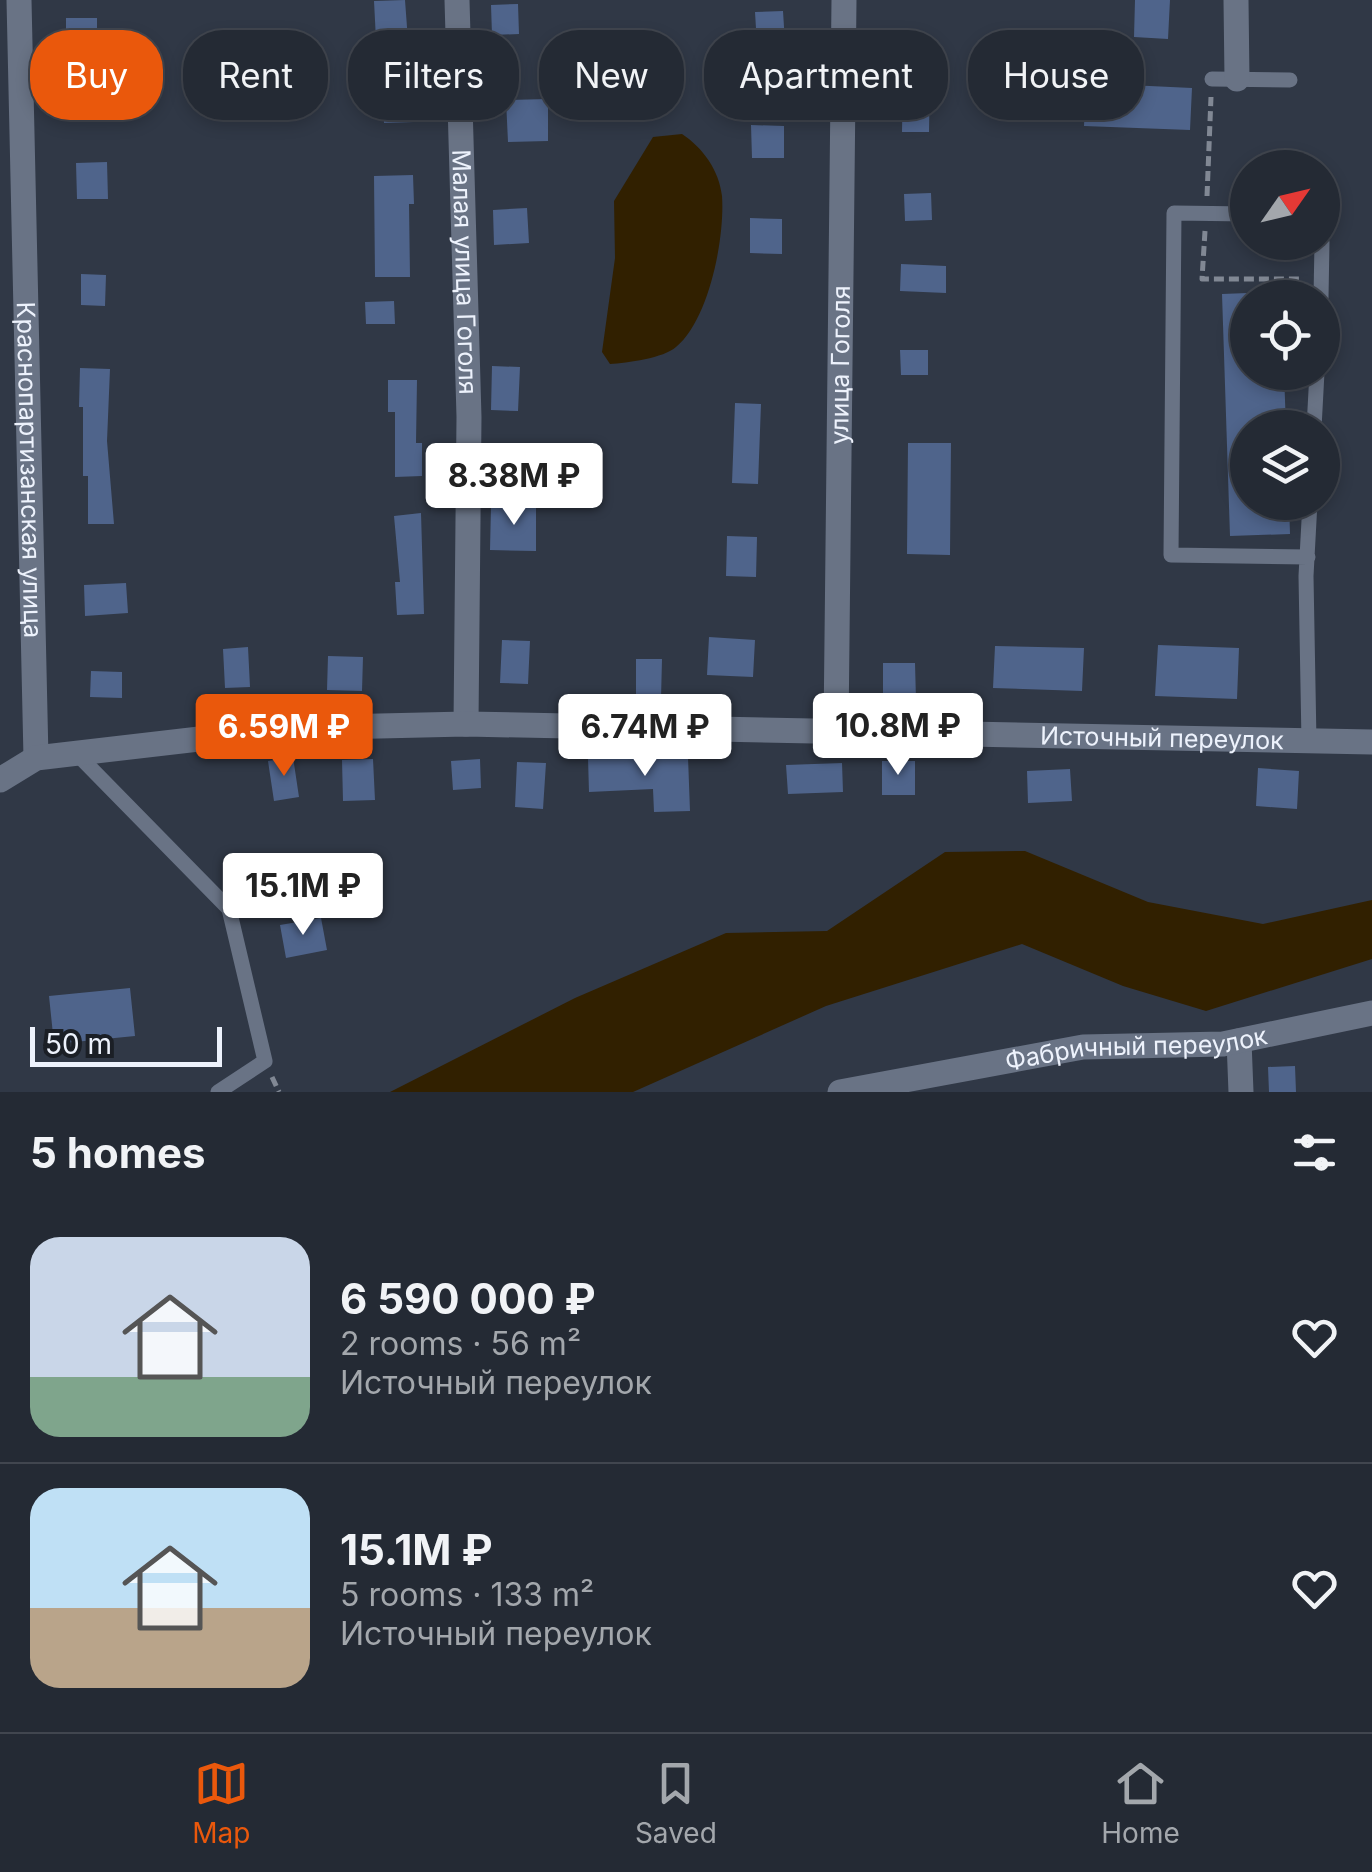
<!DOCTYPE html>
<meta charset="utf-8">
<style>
:root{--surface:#242a34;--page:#303640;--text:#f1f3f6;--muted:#a3a7ac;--line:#41464f;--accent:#ea580c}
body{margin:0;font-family:Inter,sans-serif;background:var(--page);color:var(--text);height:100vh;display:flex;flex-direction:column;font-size:38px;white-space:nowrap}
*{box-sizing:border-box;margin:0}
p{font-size:32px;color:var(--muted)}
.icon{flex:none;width:55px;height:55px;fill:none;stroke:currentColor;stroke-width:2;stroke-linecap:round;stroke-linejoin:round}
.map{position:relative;height:1092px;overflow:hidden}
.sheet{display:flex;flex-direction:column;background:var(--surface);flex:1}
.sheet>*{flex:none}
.guide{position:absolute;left:30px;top:30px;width:1312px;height:90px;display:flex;gap:20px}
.needle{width:65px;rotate:56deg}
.tools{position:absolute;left:1230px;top:150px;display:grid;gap:20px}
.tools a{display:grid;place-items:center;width:110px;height:110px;border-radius:50%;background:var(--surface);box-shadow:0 5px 15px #0003,0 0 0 2px var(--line);font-size:50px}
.scale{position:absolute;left:30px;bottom:25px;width:192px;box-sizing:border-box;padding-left:10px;border:5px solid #edf2fc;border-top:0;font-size:28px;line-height:35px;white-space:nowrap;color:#edf2fc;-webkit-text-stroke:8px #1b1f26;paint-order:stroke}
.price{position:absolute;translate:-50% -85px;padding:0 22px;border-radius:10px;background:#fff;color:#222;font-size:32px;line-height:65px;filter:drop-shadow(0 2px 5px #0008)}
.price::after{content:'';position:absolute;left:50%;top:60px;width:30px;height:22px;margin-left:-15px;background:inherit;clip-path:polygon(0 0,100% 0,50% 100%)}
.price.on{background:var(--accent);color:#fff}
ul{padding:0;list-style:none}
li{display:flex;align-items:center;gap:30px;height:250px;padding:0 30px}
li+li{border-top:2px solid var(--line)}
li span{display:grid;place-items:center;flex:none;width:280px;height:200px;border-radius:30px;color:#555}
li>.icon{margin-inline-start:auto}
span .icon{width:120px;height:120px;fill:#fffc;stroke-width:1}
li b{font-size:42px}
h2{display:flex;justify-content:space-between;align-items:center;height:120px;padding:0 30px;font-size:42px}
.chip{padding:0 35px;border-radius:40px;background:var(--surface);box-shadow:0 5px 15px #0003,0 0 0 2px var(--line);font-size:35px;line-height:90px}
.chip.on{background:var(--accent);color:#fff}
.menu{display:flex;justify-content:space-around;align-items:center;height:140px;border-top:2px solid var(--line);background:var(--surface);font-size:28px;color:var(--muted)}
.menu a{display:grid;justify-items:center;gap:5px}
.menu .on{color:var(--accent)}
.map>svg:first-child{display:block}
.water{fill:#312000}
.building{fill:#4f648b}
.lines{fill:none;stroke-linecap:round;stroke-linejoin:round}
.path{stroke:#818894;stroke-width:5;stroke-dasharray:10 5;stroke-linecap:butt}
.lane{stroke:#697385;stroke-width:15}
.street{stroke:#697385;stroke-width:25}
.labels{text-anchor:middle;stroke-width:10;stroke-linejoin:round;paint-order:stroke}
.street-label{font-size:25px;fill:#edf2fc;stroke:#1b1f26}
</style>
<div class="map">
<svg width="1372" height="1092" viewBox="0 0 1372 1092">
<rect width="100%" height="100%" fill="#303846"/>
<path class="water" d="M682,134C703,148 719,170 722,196C725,238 709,320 676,347C664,358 627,363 610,364L602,352L615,258L614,201L653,137Z
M1025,851L1148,902L1263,924L1372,900V959L1206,1011L1123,986L1022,944L826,1006L633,1092H390L575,998L726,933L827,931L945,852Z"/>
<path class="building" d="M405,0L414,122L384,123L381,40H376L374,1Z
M1135,0H1170L1168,39L1134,37Z
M518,4L519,34L492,35L491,5Z
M783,11L785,43L757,45L755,12Z
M66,18H97V64L106,65V94L73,93L75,44H66Z
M903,72L930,73L929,132H902Z
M1086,83L1192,88L1190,130L1084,126Z
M548,99V141L508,142L506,100Z
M751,125L784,126V158H752Z
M107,162L108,199H77L76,163Z
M413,175L414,204H409L410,277H375L374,176Z
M931,193L932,220L905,221L904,194Z
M527,208L529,243L494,245L493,210Z
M750,218L782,219V254L750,253Z
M901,264L946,266V293L900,291Z
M81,274L106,275L105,306L81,305Z
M1248,293V372H1284L1286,428H1248V502H1289L1290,534L1230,536L1222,294Z
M394,301L395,324H366L365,302Z
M900,350H928V375H901Z
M492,366L520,367L518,411L491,410Z
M80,368L110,369L107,441L114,524H88V476H83V407H79Z
M388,380H417L416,443H422V476L395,477V412H388Z
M735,403L761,404L758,484L732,483Z
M908,443H951L950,555L907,554Z
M536,502V551L490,550L491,507Z
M421,513L424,614L397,615L395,582H400L394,516Z
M727,536L757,537L756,577L726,576Z
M126,583L128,613L85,616L84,585Z
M709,637L755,640L753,677L707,675Z
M502,640L530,641L528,684L500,683Z
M1158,645L1239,648L1237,699L1155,696Z
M995,646L1084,648L1082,691L993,688Z
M248,647L250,687L225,688L223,649Z
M328,656L363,657L362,691L327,690Z
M636,659H662L661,699H636Z
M883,663H915L916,700L883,701Z
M91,671L122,672V698L90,697Z
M293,757L299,797L274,801L268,761Z
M688,757L690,811L654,812L653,789L589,792L588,758Z
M373,759L375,800L343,801L342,760Z
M480,759L481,788L453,790L451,761Z
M882,761H915V795H882Z
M517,762L546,763L543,809L515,807Z
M842,763L843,792L788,794L786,765Z
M1258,768L1299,771L1297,809L1256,806Z
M1070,769L1072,801L1028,803L1027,771Z
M321,918L327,950L286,958L280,925Z
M130,988L135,1036L54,1044L49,996Z
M1295,1066L1296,1092H1269L1268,1067Z"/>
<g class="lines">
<path class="path" d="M1207,196L1211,97
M1205,231L1202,279H1303
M272,1077L279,1092"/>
<path class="lane" d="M1212,79L1290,80
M1248,214L1174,213L1171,555L1308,557
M1321,298L1322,242
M1314,428L1317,372
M1309,742L1306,576L1310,502
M75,752L229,909L265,1061L218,1092"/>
<g class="street">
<path id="s1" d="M19,0L36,758"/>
<path id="s2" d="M457,0L469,417L466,724"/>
<path d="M1236,0L1237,79"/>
<path id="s3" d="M836,730L844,0"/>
<path id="s4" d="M0,780L36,758L293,728L466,724L1372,742"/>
<path d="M1239,1041L1241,1092"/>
<path id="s5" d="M840,1092L1083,1047L1223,1044L1372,1013"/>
</g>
</g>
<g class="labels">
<g class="street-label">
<text dy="9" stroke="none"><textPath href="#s2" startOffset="272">Малая улица Гоголя</textPath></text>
<text dy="9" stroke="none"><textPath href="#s3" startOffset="365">улица Гоголя</textPath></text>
<text dy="9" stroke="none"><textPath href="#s1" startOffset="470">Краснопартизанская улица</textPath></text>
<text dy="9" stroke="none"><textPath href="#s4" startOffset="1170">Источный переулок</textPath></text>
<text dy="9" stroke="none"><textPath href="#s5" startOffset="300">Фабричный переулок</textPath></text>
</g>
</g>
</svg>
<div class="tools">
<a><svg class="needle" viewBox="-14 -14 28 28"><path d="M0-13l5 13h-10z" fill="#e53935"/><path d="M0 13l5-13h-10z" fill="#a3a7ac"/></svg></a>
<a><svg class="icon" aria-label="locate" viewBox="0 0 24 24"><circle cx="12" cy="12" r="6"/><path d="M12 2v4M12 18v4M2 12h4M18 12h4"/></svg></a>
<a><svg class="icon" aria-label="layers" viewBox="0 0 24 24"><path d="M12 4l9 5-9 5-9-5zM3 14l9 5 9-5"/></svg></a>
</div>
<div class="scale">50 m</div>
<b class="price" style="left:514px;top:528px">8.38M ₽</b>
<b class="price" style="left:898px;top:778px">10.8M ₽</b>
<b class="price on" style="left:284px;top:779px">6.59M ₽</b>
<b class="price" style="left:645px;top:779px">6.74M ₽</b>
<b class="price" style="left:303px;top:938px">15.1M ₽</b>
<div class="guide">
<a class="chip on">Buy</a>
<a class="chip">Rent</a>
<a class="chip">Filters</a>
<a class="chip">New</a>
<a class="chip">Apartment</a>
<a class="chip">House</a>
</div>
</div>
<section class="sheet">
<h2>5 homes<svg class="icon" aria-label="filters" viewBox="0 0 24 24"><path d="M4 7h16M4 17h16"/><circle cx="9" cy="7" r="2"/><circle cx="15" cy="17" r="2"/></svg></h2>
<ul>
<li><span style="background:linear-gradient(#c9d6e8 70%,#7fa58c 0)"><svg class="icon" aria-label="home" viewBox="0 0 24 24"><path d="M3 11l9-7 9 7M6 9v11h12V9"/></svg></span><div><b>6 590 000 ₽</b><p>2 rooms · 56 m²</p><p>Источный переулок</p></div><svg class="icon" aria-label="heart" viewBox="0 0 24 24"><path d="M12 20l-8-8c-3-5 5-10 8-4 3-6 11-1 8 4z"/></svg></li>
<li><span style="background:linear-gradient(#bfe0f5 60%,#b9a48a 0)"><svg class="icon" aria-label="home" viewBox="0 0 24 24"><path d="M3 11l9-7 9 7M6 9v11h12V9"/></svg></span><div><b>15.1M ₽</b><p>5 rooms · 133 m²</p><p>Источный переулок</p></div><svg class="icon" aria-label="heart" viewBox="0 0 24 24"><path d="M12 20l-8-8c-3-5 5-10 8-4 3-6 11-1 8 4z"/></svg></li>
</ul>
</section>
<nav class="menu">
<a class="on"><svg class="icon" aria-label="map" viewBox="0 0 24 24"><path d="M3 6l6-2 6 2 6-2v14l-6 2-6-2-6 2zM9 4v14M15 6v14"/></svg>Map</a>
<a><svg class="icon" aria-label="saved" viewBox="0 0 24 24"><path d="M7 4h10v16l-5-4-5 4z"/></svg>Saved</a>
<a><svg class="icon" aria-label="home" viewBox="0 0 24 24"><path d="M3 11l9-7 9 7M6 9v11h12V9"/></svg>Home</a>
</nav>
